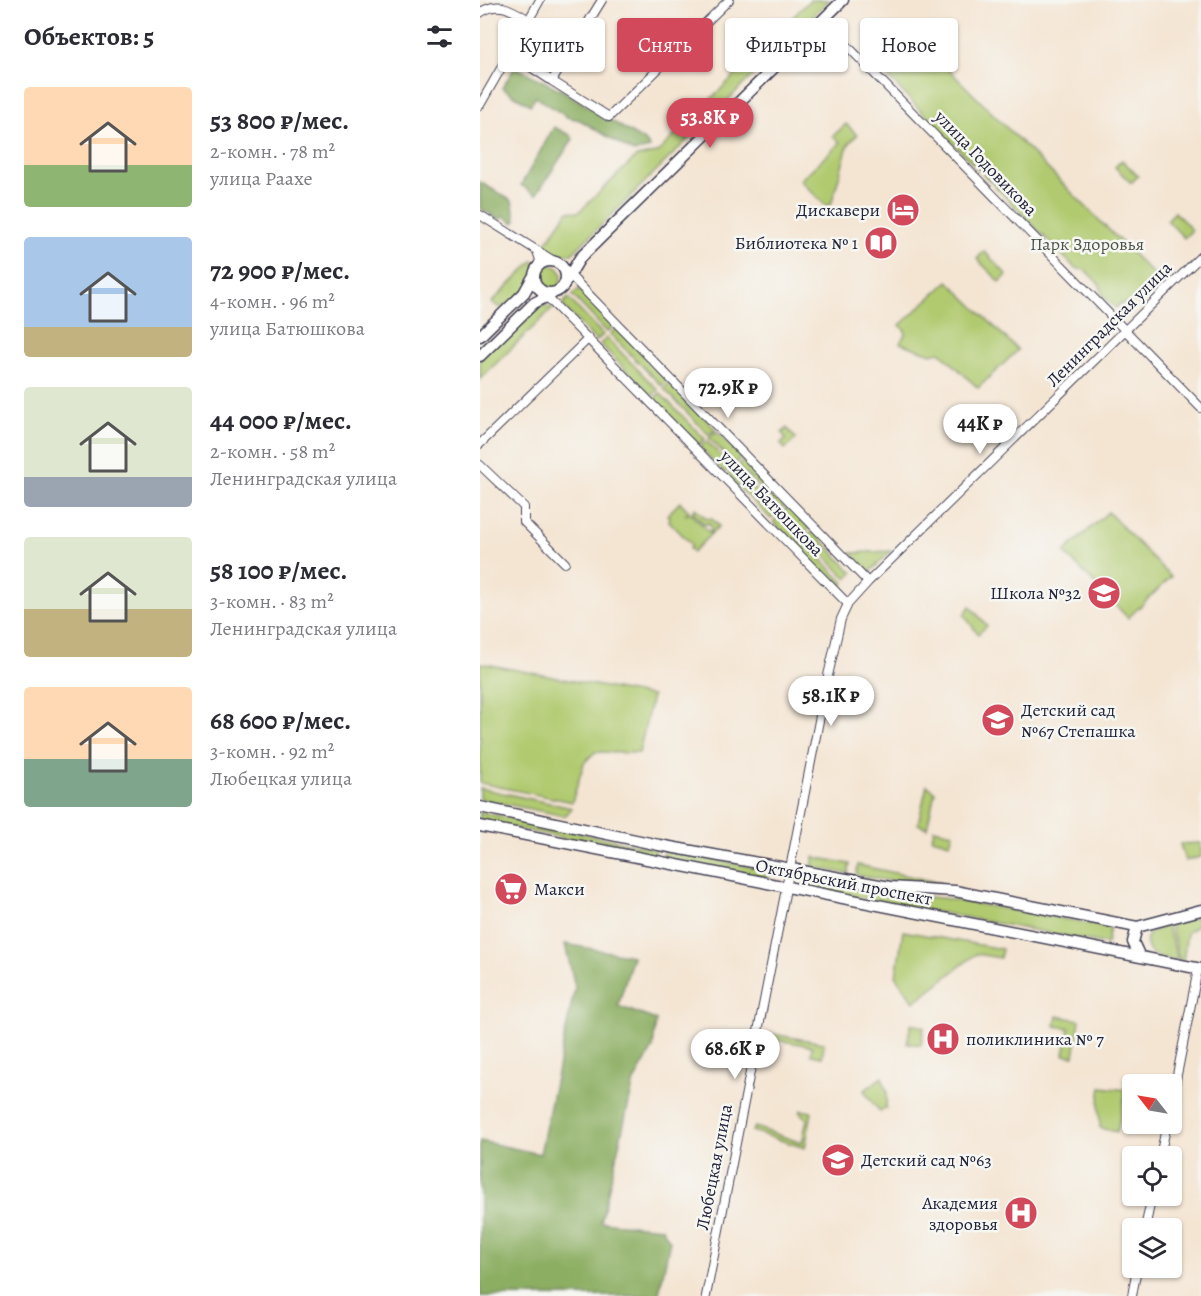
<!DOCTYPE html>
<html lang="ru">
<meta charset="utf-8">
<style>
:root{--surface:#fff;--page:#f2f2f3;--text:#2b2b33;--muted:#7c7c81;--accent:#d1495b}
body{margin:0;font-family:Alegreya,serif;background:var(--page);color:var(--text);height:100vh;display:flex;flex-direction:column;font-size:22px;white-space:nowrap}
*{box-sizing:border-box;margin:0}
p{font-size:20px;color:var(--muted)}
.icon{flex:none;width:33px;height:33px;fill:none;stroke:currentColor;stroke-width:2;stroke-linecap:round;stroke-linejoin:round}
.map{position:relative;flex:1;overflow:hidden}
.side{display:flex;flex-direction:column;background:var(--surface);width:480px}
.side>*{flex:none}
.top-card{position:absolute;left:18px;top:18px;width:570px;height:54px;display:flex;gap:12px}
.needle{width:39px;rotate:301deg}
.tools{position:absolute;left:642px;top:1074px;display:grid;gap:12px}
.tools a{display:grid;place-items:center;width:60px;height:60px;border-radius:6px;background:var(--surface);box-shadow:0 2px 4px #0004;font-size:30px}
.price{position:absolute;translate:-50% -51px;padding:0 14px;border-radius:21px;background:#fff;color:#222;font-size:20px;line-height:39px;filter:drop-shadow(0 2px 3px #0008)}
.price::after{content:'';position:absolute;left:50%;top:36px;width:18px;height:14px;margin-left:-9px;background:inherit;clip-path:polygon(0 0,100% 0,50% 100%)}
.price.on{background:var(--accent);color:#fff}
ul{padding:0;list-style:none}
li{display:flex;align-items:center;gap:18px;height:150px;padding:0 24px}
li span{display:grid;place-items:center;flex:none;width:168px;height:120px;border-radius:6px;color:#555}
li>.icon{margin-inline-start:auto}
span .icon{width:72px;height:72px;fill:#fffc;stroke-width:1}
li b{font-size:26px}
h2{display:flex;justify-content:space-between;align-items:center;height:72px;padding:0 24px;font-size:26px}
.tag{padding:0 21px;border-radius:6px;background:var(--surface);box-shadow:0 2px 4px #0004;font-size:21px;line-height:54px}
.tag.on{background:var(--accent);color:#fff}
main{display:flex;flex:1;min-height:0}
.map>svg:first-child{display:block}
.green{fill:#b1ca6f;stroke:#6a7655;stroke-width:1.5}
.forest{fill:#8cae62;stroke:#57684e;stroke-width:1.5}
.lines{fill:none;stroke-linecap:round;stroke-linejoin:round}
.minor-casing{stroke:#423f52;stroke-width:10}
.major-casing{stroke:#423f52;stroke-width:13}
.minor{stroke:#fff;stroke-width:8}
.major{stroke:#fff;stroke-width:10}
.labels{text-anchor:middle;stroke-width:5;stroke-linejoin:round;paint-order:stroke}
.street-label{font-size:18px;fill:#22223b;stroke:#f6f6f2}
.poi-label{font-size:18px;fill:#22223b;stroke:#f6f6f2;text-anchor:end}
.park-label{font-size:18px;fill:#4d544b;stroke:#f6f6f2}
</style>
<main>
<section class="side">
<h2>Объектов: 5<svg class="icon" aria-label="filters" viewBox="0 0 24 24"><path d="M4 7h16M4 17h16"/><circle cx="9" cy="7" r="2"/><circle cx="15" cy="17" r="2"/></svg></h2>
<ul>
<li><span style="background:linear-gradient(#ffd9b3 65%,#8fb573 0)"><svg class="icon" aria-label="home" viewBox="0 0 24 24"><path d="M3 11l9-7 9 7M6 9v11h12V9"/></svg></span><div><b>53 800 ₽/мес.</b><p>2-комн. · 78 m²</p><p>улица Раахе</p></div></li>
<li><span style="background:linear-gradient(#a9c7e8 75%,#c2b280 0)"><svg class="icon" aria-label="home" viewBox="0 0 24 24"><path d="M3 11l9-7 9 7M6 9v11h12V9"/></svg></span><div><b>72 900 ₽/мес.</b><p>4-комн. · 96 m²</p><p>улица Батюшкова</p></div></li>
<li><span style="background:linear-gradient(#dfe7d0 75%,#9aa5b1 0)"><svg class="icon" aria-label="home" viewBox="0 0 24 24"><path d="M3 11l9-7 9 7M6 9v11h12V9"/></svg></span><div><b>44 000 ₽/мес.</b><p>2-комн. · 58 m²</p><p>Ленинградская улица</p></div></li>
<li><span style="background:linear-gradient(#dfe7d0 60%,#c2b280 0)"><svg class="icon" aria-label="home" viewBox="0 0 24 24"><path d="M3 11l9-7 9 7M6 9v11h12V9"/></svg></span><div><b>58 100 ₽/мес.</b><p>3-комн. · 83 m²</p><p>Ленинградская улица</p></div></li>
<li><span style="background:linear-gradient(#ffd9b3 60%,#7fa58c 0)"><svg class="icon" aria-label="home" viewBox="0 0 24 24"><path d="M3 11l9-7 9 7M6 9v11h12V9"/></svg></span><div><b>68 600 ₽/мес.</b><p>3-комн. · 92 m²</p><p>Любецкая улица</p></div></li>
</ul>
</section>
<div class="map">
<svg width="721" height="1296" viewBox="0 0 721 1296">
<rect width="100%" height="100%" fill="#f6f6f2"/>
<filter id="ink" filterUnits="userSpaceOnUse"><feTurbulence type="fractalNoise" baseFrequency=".0167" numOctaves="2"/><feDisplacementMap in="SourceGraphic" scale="12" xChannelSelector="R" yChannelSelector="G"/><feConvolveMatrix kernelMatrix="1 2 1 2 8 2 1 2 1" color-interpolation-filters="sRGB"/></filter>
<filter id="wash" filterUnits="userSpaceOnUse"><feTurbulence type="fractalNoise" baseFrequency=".008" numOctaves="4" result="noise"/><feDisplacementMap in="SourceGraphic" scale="24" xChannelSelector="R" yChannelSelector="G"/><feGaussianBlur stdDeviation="1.35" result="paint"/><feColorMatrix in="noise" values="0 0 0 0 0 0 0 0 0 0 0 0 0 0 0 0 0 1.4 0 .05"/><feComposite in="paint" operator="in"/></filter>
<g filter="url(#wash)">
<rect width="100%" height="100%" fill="#f4e5d3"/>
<path class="green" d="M330,0H349L92,254L79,255L64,246L88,211L99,212L156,157L177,153Z
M438,39L677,278L652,302L640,304L636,308L623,296L620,285L605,270L595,268L404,73Z
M366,124L377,135L368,145L351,205H345L320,180L360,143L353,136Z
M642,160L658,176L651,183L635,167Z
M695,212L712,230L704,238L687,220Z
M504,251L527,275L520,282L497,259Z
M53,261L59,266L51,283L38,300L19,308L12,302Z
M58 277a12 12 0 1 1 24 0a12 12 0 1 1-24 0Z
M468,281L538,350L498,388L460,352L451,354L420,343L426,332L420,325Z
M99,289L134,326L127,332L92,295Z
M88,298L123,335L116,341L82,305Z
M53,302L73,308L0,379V355Z
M137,328L188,379L182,386L130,334Z
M127,338L178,390L172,396L120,344Z
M190,382L235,429L229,435L184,389Z
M180,393L225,439L219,445L174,399Z
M307,428L316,439L305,449L301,444L306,439L302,433Z
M236,431L262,457L255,464L229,438Z
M227,441L252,467L245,473L220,448Z
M264,460L307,503L300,510L258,466Z
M254,469L297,513L291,519L247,476Z
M200,502L209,511L205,515L210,513L231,534L213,552L209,548L212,545L188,520L190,518L187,515Z
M309,506L330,528L324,534L303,512Z
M215,508L227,519L231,518L239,526L232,533L230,530L232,528L228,523L225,525L212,512Z
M628,512L691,577L648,618L584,552Z
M299,516L320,537L314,543L293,522Z
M333,531L373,573L367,579L327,537Z
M323,540L364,583L358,589L317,546Z
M411,551L390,572L371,553Z
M490,606L507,626L498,634L484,615Z
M0,663L172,696L159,753L115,752L104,763L92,802L0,783Z
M447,785L455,792L447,828L438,824Z
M0,788L92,808L85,816L0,799Z
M0,812L175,849L176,852L173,856L0,821Z
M454,829L473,833L470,843L452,838Z
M721,843V857L705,861L700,844Z
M184,851L290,870L289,878L182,858Z
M334,857L370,864L368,874L332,867Z
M378,865L461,883L409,881L376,875Z
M332,880L410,894L462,898L630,927L627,944L330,888Z
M715,917L718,925L707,933L703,961H700L690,925Z
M687,926L698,960C691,959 680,959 674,955C670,953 669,951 668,948C662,933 675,929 687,926Z
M423,931L522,949L520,958L496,954L434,1002L416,977Z
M577,1016L600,1020L594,1056L584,1055L589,1028L575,1026Z
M431,1024L444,1027L441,1045L427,1043Z
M292,1034L344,1043L342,1057L331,1055L332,1046L291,1039Z
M402,1077L407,1092L406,1108L400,1112L384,1091Z
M621,1087L646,1090L637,1132L620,1128L619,1102Z
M321,1110L332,1112L325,1148L272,1131L275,1127L322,1143L327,1119L320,1113Z"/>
<path class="forest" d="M35,67L83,91L166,142L170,148L153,152L100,120L87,117L56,97L50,105L22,88Z
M74,127L90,135L93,139L56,195L41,185Z
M0,182L32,201L36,220L34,223L23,216L20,220L0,208Z
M85,944L153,956L138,1006L176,1020L173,1048L154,1081L121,1222L182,1228L190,1241L179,1293L175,1296H0V1141L60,1154L95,987Z"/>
</g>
<g filter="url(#ink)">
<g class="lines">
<defs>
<path id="minor" d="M0,13C18,0 31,9 49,20
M342,20L721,408
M29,53L72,81L122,0
M72,81L129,117L249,0
M0,105L60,0
M0,215L77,263
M57,268L60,260L57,251
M84,269L388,582
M60,290L368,604
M0,444L109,338
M0,465L44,507V522L85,563
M692,1100L718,969
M680,1156L687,1124
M665,1228L672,1196
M226,1296L347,680L361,619L368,604L388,582L721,256
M652,1296L657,1268"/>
<path id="major" d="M54 277a16 16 0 1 1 32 0a16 16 0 1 1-32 0Z
M86,281L100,258L363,0
M0,336L44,293L53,277
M0,356L54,303L72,294
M0,807L179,845L410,887L475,891L657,927L721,910
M0,826L721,969
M657,927L653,942L660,957"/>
</defs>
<use href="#minor" class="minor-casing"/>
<use href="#major" class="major-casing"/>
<use href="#minor" class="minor"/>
<use href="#major" class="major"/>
</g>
</g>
<defs>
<symbol id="hotel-disc" viewBox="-11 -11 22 22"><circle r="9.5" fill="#d1495b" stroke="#f6f6f2"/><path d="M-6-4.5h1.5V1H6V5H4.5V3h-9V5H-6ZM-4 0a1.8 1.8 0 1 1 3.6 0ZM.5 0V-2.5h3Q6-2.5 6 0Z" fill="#fff"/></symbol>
<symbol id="library-disc" viewBox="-11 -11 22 22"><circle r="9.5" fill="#d1495b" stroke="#f6f6f2"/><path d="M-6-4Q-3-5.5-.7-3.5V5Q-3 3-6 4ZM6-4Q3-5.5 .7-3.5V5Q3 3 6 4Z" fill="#fff"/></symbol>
<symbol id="school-disc" viewBox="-11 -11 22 22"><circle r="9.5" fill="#d1495b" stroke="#f6f6f2"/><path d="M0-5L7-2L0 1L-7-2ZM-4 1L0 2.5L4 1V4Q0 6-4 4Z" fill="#fff"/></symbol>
<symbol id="supermarket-disc" viewBox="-11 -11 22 22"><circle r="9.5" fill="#d1495b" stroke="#f6f6f2"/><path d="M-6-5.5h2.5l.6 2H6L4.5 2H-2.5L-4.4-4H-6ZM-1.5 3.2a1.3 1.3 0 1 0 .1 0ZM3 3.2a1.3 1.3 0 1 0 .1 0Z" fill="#fff"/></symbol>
<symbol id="hospital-disc" viewBox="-11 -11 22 22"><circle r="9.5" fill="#d1495b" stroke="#f6f6f2"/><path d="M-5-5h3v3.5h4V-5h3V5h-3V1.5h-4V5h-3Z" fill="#fff"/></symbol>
</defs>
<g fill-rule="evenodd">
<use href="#hotel-disc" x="404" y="191" width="38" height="38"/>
<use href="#library-disc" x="382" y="224" width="38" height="38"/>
<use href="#school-disc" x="605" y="574" width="38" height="38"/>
<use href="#school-disc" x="499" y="701" width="38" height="38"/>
<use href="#supermarket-disc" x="12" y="870" width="38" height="38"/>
<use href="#hospital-disc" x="444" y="1020" width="38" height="38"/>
<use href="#school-disc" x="339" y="1141" width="38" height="38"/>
<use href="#hospital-disc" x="522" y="1194" width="38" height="38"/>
</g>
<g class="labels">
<g class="street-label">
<text transform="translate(506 163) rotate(46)" y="6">улица Годовикова</text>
<text transform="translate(629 324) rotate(-45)" y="6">Ленинградская улица</text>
<text transform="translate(292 503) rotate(46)" y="6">улица Батюшкова</text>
<text transform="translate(364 882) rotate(11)" y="6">Октябрьский проспект</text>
<text transform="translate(234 1167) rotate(-79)" y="6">Любецкая улица</text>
</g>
<g class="poi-label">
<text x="400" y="216">Дискавери</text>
<text x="378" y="249">Библиотека № 1</text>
<text x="601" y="599">Школа №32</text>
<text x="541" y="716" text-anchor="start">Детский сад<tspan x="541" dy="21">№67 Степашка</tspan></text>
<text x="54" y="895" text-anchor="start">Макси</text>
<text x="486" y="1045" text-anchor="start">поликлиника № 7</text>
<text x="381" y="1166" text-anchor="start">Детский сад №63</text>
<text x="518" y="1209">Академия<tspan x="518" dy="21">здоровья</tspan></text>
</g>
<g class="park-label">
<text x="607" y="250">Парк Здоровья</text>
</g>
</g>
</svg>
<div class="tools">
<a><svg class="needle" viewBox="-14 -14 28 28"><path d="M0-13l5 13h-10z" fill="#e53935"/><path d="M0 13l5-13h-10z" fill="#7c7c81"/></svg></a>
<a><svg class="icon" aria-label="locate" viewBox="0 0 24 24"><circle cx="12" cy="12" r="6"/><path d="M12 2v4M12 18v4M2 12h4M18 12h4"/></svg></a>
<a><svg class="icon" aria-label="layers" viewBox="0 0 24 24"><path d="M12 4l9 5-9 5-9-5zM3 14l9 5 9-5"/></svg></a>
</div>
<b class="price on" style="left:230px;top:149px">53.8K ₽</b>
<b class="price" style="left:248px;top:419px">72.9K ₽</b>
<b class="price" style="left:500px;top:455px">44K ₽</b>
<b class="price" style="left:351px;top:727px">58.1K ₽</b>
<b class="price" style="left:255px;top:1080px">68.6K ₽</b>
<div class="top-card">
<a class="tag">Купить</a>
<a class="tag on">Снять</a>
<a class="tag">Фильтры</a>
<a class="tag">Новое</a>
</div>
</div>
</main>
